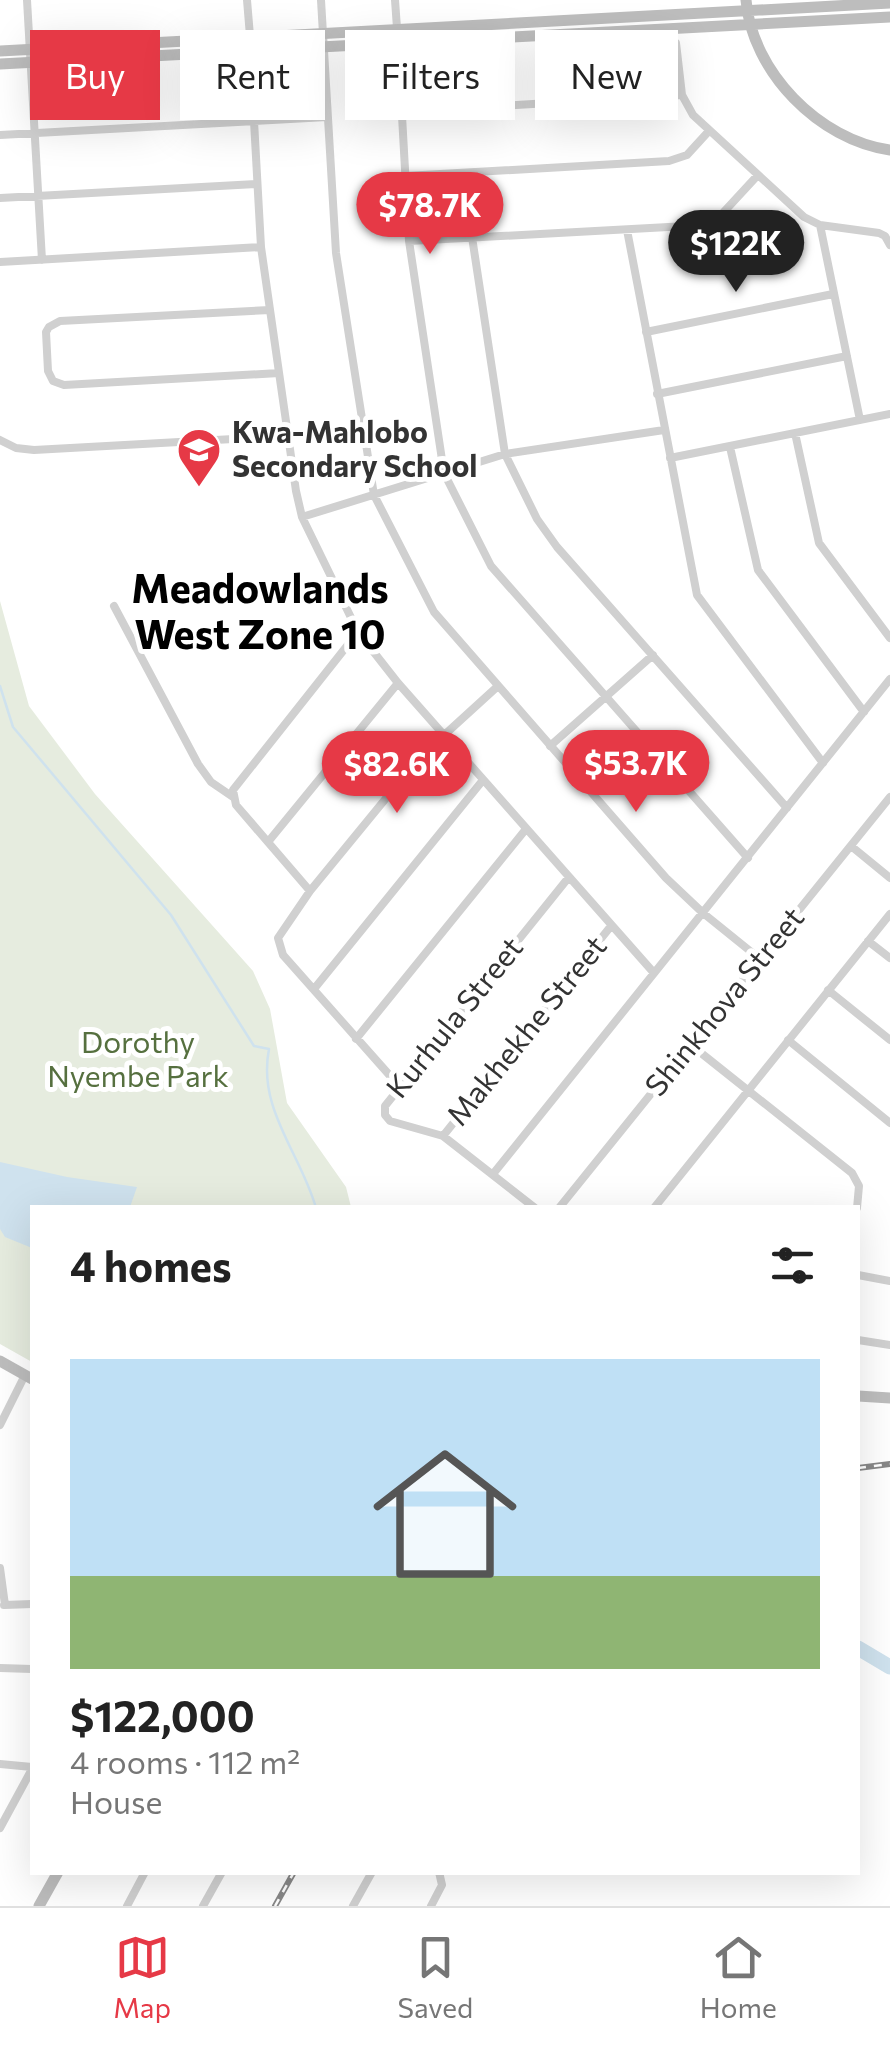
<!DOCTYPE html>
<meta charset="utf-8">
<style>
:root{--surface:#fff;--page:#f2f2f2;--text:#222;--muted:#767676;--line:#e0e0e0;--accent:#e63946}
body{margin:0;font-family:Commissioner,sans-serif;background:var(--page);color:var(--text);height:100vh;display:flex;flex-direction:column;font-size:38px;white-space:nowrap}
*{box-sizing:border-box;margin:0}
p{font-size:32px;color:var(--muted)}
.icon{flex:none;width:55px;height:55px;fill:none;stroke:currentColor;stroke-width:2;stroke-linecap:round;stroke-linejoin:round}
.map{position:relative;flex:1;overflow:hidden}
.sheet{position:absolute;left:30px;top:1205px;width:830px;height:670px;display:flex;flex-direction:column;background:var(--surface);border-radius:0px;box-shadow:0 10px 40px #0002}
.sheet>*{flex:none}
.banner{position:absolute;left:30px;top:30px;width:830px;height:90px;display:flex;gap:20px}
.price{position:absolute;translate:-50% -85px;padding:0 22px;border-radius:35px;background:var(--accent);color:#fff;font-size:32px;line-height:65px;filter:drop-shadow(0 2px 5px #0008)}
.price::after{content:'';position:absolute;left:50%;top:60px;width:30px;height:22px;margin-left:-15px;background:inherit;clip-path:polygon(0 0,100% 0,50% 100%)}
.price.on{background:#222;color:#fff}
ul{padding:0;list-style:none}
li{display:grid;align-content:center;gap:20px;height:530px;padding:0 40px}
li+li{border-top:2px solid var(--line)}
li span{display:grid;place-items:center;height:310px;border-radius:0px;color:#555}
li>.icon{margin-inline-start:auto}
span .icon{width:180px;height:180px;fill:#fffc;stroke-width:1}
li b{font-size:42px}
h2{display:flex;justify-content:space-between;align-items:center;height:120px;padding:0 40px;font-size:42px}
.chip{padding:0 35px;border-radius:0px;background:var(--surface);box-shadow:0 10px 40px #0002;font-size:35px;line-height:90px}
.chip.on{background:var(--accent);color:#fff}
.dock{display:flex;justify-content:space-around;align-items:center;height:140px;border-top:2px solid var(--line);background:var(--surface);font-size:28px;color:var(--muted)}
.dock a{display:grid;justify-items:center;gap:5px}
.dock .on{color:var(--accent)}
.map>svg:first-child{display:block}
.green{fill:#e6ecdf}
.water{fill:#cfe2ee}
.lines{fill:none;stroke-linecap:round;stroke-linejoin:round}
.stream{stroke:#cfe2ee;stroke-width:2.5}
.river{stroke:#cfe2ee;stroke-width:15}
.street{stroke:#d0d0d0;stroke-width:8}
.secondary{stroke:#bdbdbd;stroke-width:11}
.rail-casing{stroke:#888;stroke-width:6}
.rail{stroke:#fff;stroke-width:2.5;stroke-dasharray:8;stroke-linecap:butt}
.labels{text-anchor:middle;stroke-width:10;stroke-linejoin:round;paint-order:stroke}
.poi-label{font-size:30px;font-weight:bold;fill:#333;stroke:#fff;text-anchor:start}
.street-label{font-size:30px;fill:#333;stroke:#fff}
.park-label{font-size:30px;fill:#56703f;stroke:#fff}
.district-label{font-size:40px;font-weight:bold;fill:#000;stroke:#fff}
</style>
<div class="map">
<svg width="890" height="1906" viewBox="0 0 890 1906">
<rect width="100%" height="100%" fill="#fff"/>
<path class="green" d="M0,601L29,706L95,794L253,971L270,1009L287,1103L346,1187L351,1207L32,1208V1362L0,1344Z"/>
<path class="water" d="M0,1162L67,1177L137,1187L130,1207L32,1208V1248L5,1237L0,1229Z"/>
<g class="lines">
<path class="stream" d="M0,686L13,727L171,915L254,1046L269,1049C257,1109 301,1154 316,1208"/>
<path class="river" d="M858,1648L890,1667"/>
<path class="street" d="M27,0L42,260
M247,0L250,36
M321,0L336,253L374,495L434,612L666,878L703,913L760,959
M395,0L397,28
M676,43L682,95L693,115L804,217L820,225L879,233L885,236L890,245
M398,44L409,241L444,473L491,566L748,858
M402,112L682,95
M254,121L261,247L296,491L302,517L358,632L398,683L654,973
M0,135L327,117
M405,176L669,161L687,155L708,132
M0,198L257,184
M820,225L860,420
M627,230L697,595L823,763
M472,237L505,454L537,519L557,547L787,808
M409,241L705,225L721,215L757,176
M0,262L261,247
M270,310L60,321L49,327L46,332L48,371L53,381L64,385L279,373
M646,332L833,294
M657,394L847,356
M795,433L819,543L890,638
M0,440L16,448L34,450L288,436
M730,447L758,570L864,712
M670,458L890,414
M302,517L505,454L664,430
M114,606L198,764L211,782L233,797
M550,746L653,655
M268,842L398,683
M851,846L890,878
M310,891L236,805L233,790L358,632
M868,941L890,958
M314,989L483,780
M828,990L890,1040
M356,1039L526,829
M788,1040L890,1123
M691,1045L852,1173L859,1186L857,1208
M400,1087L283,955L278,938L310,891L419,758L498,686
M443,1136L611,926
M493,1174L890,679
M535,1208L443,1136L390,1121L385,1115V1106L569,877
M559,1208L890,797
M654,1208L890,914
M858,1275L890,1281
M858,1340L890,1345
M0,1425L25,1375
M0,1568L5,1605
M4,1605L32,1604
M0,1668L32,1669
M0,1764L32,1767
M0,1828L32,1769
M127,1906L145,1872
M203,1906L222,1872
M353,1906L372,1872
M431,1906L442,1885L439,1872"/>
<path class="secondary" d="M746,0C752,72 819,140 890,150
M0,51L890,3
M0,64L890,17
M0,1361L32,1379
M858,1396L890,1398
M39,1906L58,1872"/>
<defs>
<path id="rail" d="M858,1468L890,1464
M275,1906L294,1872"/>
</defs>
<use href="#rail" class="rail-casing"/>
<use href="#rail" class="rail"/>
</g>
<defs>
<symbol id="school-pin" viewBox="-11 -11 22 30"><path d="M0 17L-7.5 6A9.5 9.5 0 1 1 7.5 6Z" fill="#e63946" stroke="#fff"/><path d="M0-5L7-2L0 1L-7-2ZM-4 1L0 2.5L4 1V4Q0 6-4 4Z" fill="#fff"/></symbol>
</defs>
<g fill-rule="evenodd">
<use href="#school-pin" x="174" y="425" width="50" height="68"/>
</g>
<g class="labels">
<g class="poi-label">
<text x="232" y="443">Kwa-Mahlobo<tspan x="232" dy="34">Secondary School</tspan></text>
</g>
<g class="street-label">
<text transform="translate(725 1002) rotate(-51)" y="10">Shinkhova Street</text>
<text transform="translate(455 1018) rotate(-51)" y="10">Kurhula Street</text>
<text transform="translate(527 1031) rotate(-51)" y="10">Makhekhe Street</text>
</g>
<g class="park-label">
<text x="138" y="1053">Dorothy<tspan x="138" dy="34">Nyembe Park</tspan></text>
</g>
<g class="district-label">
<text x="260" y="603">Meadowlands<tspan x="260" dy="46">West Zone 10</tspan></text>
</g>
</g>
</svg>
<b class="price" style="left:430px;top:257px">$78.7K</b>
<b class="price on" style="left:736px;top:295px">$122K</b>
<b class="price" style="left:636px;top:815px">$53.7K</b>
<b class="price" style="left:397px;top:816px">$82.6K</b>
<div class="banner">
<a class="chip on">Buy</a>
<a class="chip">Rent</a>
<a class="chip">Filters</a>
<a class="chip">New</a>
</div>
<section class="sheet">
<h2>4 homes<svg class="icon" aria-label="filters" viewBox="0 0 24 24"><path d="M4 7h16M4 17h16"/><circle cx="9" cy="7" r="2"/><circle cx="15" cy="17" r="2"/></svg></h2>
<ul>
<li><span style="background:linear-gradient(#bfe0f5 70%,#8fb573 0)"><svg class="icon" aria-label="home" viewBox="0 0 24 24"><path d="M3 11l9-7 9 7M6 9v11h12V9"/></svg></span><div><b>$122,000</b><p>4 rooms · 112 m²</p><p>House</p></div></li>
</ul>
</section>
</div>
<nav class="dock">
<a class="on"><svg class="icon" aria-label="map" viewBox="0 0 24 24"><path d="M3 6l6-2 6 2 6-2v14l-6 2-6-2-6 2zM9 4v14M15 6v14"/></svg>Map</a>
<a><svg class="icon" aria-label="saved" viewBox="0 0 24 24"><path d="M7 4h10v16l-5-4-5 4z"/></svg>Saved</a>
<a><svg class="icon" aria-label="home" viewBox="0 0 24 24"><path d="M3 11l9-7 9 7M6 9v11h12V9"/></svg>Home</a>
</nav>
